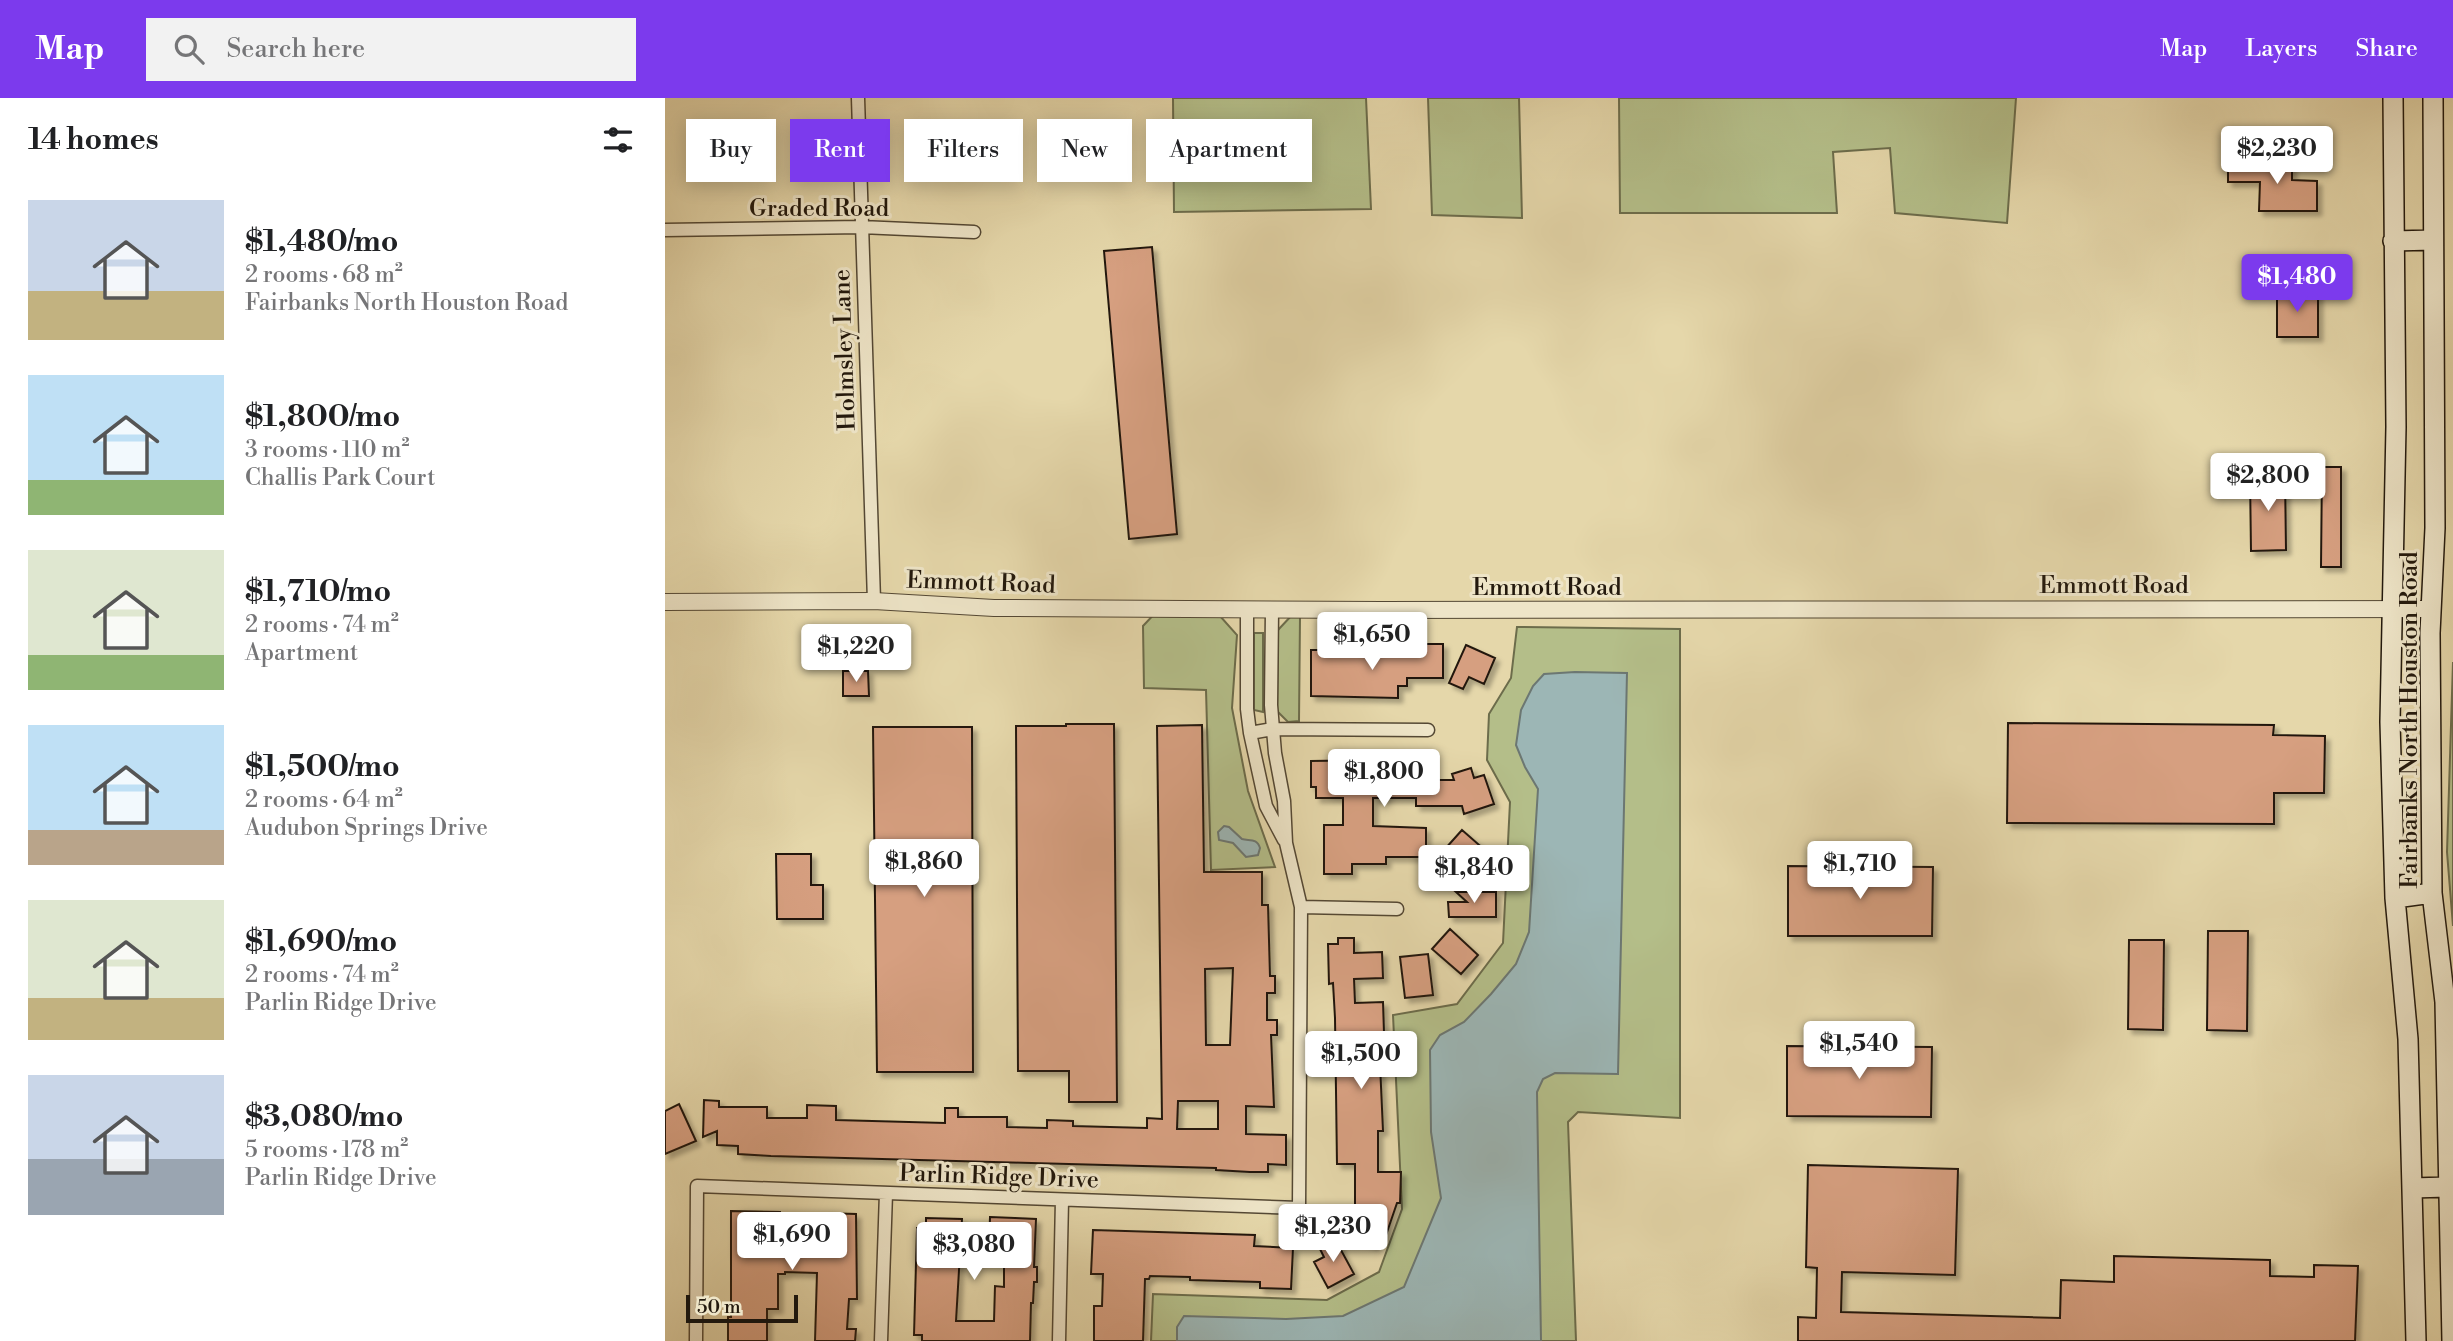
<!DOCTYPE html>
<meta charset="utf-8">
<style>
:root{--surface:#fff;--page:#f2f2f2;--text:#202124;--muted:#757577;--accent:#7c3aed}
body{margin:0;font-family:"Libre Bodoni",serif;background:var(--page);color:var(--text);height:100vh;display:flex;flex-direction:column;font-size:26px;white-space:nowrap}
*{box-sizing:border-box;margin:0}
p{font-size:23px;color:var(--muted)}
.icon{flex:none;width:38px;height:38px;fill:none;stroke:currentColor;stroke-width:2;stroke-linecap:round;stroke-linejoin:round}
.map{position:relative;flex:1;overflow:hidden}
.drawer{display:flex;flex-direction:column;background:var(--surface);width:665px}
.drawer>*{flex:none}
.top-card{position:absolute;left:21px;top:21px;width:665px;height:63px;display:flex;gap:14px}
.scale{position:absolute;left:21px;bottom:18px;width:112px;box-sizing:border-box;padding-left:7px;border:4px solid #23190d;border-top:0;font-size:19px;line-height:24px;white-space:nowrap;color:#23190d;-webkit-text-stroke:5px #eee5c8;paint-order:stroke}
.price{position:absolute;translate:-50% -60px;padding:0 16px;border-radius:7px;background:#fff;color:#222;font-size:23px;line-height:46px;filter:drop-shadow(0 2px 4px #0008)}
.price::after{content:'';position:absolute;left:50%;top:42px;width:21px;height:16px;margin-left:-10px;background:inherit;clip-path:polygon(0 0,100% 0,50% 100%)}
.price.current{background:var(--accent);color:#fff}
ul{padding:0;list-style:none}
li{display:flex;align-items:center;gap:21px;height:175px;padding:0 28px}
li span{display:grid;place-items:center;flex:none;width:196px;height:140px;border-radius:0px;color:#555}
li>.icon{margin-inline-start:auto}
span .icon{width:84px;height:84px;fill:#fffc;stroke-width:1}
li b{font-size:30px}
h2{display:flex;justify-content:space-between;align-items:center;height:84px;padding:0 28px;font-size:30px}
.tag{padding:0 24px;border-radius:0px;background:var(--surface);box-shadow:0 4px 18px #0003;font-size:24px;line-height:63px}
.tag.current{background:var(--accent);color:#fff}
header{display:flex;align-items:center;gap:42px;box-sizing:border-box;height:98px;padding:0 35px;background:var(--accent);color:#fff}
header strong{font-size:33px}
nav{display:flex;gap:38px;margin-inline-start:auto;font-size:24px}
.search{width:490px;height:63px;background:var(--page);display:flex;align-items:center;gap:18px;box-sizing:border-box;padding:0 24px;border-radius:0px;color:var(--muted);font-size:26px}
main{display:flex;flex:1;min-height:0}
.map>svg:first-child{display:block}
.green{fill:#b4be89;stroke:#6c6c4b;stroke-width:2}
.water{fill:#9cb6b5;stroke:#6c7772;stroke-width:2}
.building{fill:#d69f80;stroke:#23190d;stroke-width:2;fill-rule:evenodd;filter:url(#shadow)}
.lines{fill:none;stroke-linecap:round;stroke-linejoin:round}
.minor-casing{stroke:#544834;stroke-width:15}
.tertiary-casing{stroke:#544834;stroke-width:18}
.secondary-casing{stroke:#23190d;stroke-width:22}
.minor{stroke:#eee5c8;stroke-width:12}
.tertiary{stroke:#eee5c8;stroke-width:16}
.secondary{stroke:#eee5c8;stroke-width:19}
.labels{text-anchor:middle;stroke-width:6;stroke-linejoin:round;paint-order:stroke}
.street-label{font-size:24px;fill:#23190d;stroke:#eee5c8}
</style>
<header>
<strong>Map</strong>
<div class="search"><svg class="icon" aria-label="search" viewBox="0 0 24 24"><circle cx="10" cy="10" r="6"/><path d="M15 15l6 6"/></svg>Search here</div>
<nav><a>Map</a><a>Layers</a><a>Share</a></nav>
</header>
<main>
<section class="drawer">
<h2>14 homes<svg class="icon" aria-label="filters" viewBox="0 0 24 24"><path d="M4 7h16M4 17h16"/><circle cx="9" cy="7" r="2"/><circle cx="15" cy="17" r="2"/></svg></h2>
<ul>
<li><span style="background:linear-gradient(#c9d6e8 65%,#c2b280 0)"><svg class="icon" aria-label="home" viewBox="0 0 24 24"><path d="M3 11l9-7 9 7M6 9v11h12V9"/></svg></span><div><b>$1,480/mo</b><p>2 rooms · 68 m²</p><p>Fairbanks North Houston Road</p></div></li>
<li><span style="background:linear-gradient(#bfe0f5 75%,#8fb573 0)"><svg class="icon" aria-label="home" viewBox="0 0 24 24"><path d="M3 11l9-7 9 7M6 9v11h12V9"/></svg></span><div><b>$1,800/mo</b><p>3 rooms · 110 m²</p><p>Challis Park Court</p></div></li>
<li><span style="background:linear-gradient(#dfe7d0 75%,#8fb573 0)"><svg class="icon" aria-label="home" viewBox="0 0 24 24"><path d="M3 11l9-7 9 7M6 9v11h12V9"/></svg></span><div><b>$1,710/mo</b><p>2 rooms · 74 m²</p><p>Apartment</p></div></li>
<li><span style="background:linear-gradient(#bfe0f5 75%,#b9a48a 0)"><svg class="icon" aria-label="home" viewBox="0 0 24 24"><path d="M3 11l9-7 9 7M6 9v11h12V9"/></svg></span><div><b>$1,500/mo</b><p>2 rooms · 64 m²</p><p>Audubon Springs Drive</p></div></li>
<li><span style="background:linear-gradient(#dfe7d0 70%,#c2b280 0)"><svg class="icon" aria-label="home" viewBox="0 0 24 24"><path d="M3 11l9-7 9 7M6 9v11h12V9"/></svg></span><div><b>$1,690/mo</b><p>2 rooms · 74 m²</p><p>Parlin Ridge Drive</p></div></li>
<li><span style="background:linear-gradient(#c9d6e8 60%,#9aa5b1 0)"><svg class="icon" aria-label="home" viewBox="0 0 24 24"><path d="M3 11l9-7 9 7M6 9v11h12V9"/></svg></span><div><b>$3,080/mo</b><p>5 rooms · 178 m²</p><p>Parlin Ridge Drive</p></div></li>
</ul>
</section>
<div class="map">
<svg width="1788" height="1243" viewBox="0 0 1788 1243">
<defs>
<filter id="shadow"><feDropShadow dx="4.5" dy="4.5" stdDeviation="2" flood-color="#0004"/></filter>
</defs>
<rect width="100%" height="100%" fill="#e5d7aa"/>
<filter id="stains"><feTurbulence type="fractalNoise" baseFrequency=".00286" numOctaves="4"/><feColorMatrix values="0 0 0 0 .2 0 0 0 0 .09 0 0 0 0 .02 0 0 0 .5 -.17"/></filter>
<radialGradient id="worn" r=".72"><stop offset=".6" stop-color="#630" stop-opacity="0"/><stop offset="1" stop-color="#630" stop-opacity=".3"/></radialGradient>
<path class="green" d="M508,0H701L706,111L509,114Z
M763,0H854L857,120L767,117Z
M954,0H1351L1342,125L1230,115L1225,50L1168,54L1172,115H955Z
M494,511L555,518L572,537L567,610L583,693L610,769L546,772L541,592L479,590L478,528Z
M628,516L635,519L634,623L623,624L612,613L613,532Z
M852,529L1015,531V1020L913,1014L903,1024L911,1243H486L488,1196L662,1202L714,1174L737,1111L728,917L792,906L838,845L845,704L822,662L824,616L846,580Z
M589,535H598V614L589,612Z
M1788,564V828L1782,754Z"/>
<path class="water" d="M910,574L962,575L953,976L890,975L878,981L872,994L876,1243H512V1229L519,1218L621,1221L678,1218L739,1189L776,1100L766,1034L765,952L775,937L799,924L826,896L851,866L864,834L873,691L860,669L851,647L856,612L868,588L879,576Z
M559,728L564,729L577,741C585,743 592,740 595,750L593,757L581,759L568,745L554,742L553,734Z"/>
<path class="building" d="M1563,65H1627V82L1652,83V113H1594L1595,84H1563Z
M487,149L512,436L464,441L439,153Z
M1612,193H1653V239H1612Z
M1657,369H1676V469H1656Z
M1585,378H1620L1621,452L1586,453Z
M750,546H778V580H742V588H733V600L646,598V552H703V557L750,558Z
M801,547L830,560L819,586L804,579L798,591L784,585Z
M178,573H203L204,598H178Z
M1343,625L1609,627L1608,637L1660,638L1659,695H1609V726L1342,725Z
M401,626H449L452,1004H404V973H353L351,628H401Z
M537,627L539,774H597V807H603L605,878H610V895H602V922H612V937H606L609,1009L581,1008V1036L621,1037V1067L603,1066V1074H585L551,1072V1070L106,1058L73,1056V1048L52,1047V1033L38,1039L39,1002L54,1003V1009H102V1020H142V1007L171,1008V1022L280,1025V1010H293V1019H342V1029L382,1030V1022L408,1023V1028L482,1030V1020L497,1021L492,628ZM568,870L565,947H541L540,871ZM513,1003H553V1031H512Z
M208,629H307L308,974H212Z
M716,662H730V674H745V682H789L787,676L806,670L809,680L819,677L829,706L799,716L797,708H751V700H708V728L761,730V759H721V766H687V776H659V727H678V700H651V689H646V663Z
M797,732L821,753L797,780L785,769L775,780L763,770Z
M111,756H146V787H158V821H112Z
M1123,768L1268,769L1267,838H1123Z
M791,794H831V819H784L783,804H802Z
M785,831L813,857L796,876L767,851Z
M1543,833H1583L1582,933L1542,932Z
M673,840H689V855L717,854L718,880L689,881L690,905L718,904L720,966H715L718,1033H713V1074H736L735,1105H732L719,1143L711,1140L709,1147L680,1137L690,1107V1066H672L670,920L668,885L664,886L663,846H673Z
M1464,842H1499L1498,932L1463,931Z
M763,856L768,897L740,900L735,859Z
M1122,948L1267,949L1266,1019L1122,1018Z
M14,1006L31,1043L0,1056V1013Z
M1143,1067L1293,1071L1290,1177L1177,1174L1176,1214L1395,1220L1396,1182L1449,1184V1158L1605,1162V1178L1649,1179V1167L1693,1168L1690,1243H1133V1219L1151,1220L1152,1170L1141,1169Z
M66,1113L115,1114L114,1147H141L142,1122L157,1123V1115L191,1116L192,1201H184L182,1231H191L190,1243H150L152,1175L120,1174V1176H113V1211H102V1243H63V1219H66Z
M325,1119L371,1121L369,1169H372V1184H369L368,1205H366L365,1243H257V1237H249L252,1130H261V1120L297,1121L291,1223H329L330,1188L339,1189V1149L324,1148Z
M428,1132L590,1137L589,1148L628,1150L626,1191L595,1190V1184L525,1182V1179L485,1178L484,1181H480L478,1243H429V1208H437L438,1176H426Z
M670,1141L689,1176L663,1190L649,1164L659,1159L654,1149Z"/>
<g class="lines">
<defs>
<path id="minor" d="M193,0L209,503
M0,132L196,129L309,134
M582,511V611L585,635L601,708L619,742
M585,635L608,631L763,632
M636,809L732,811
M31,1243L32,1088L634,1110L636,809L621,745L619,703L610,655L606,607L607,511
M216,1243L221,1095
M394,1243L397,1102"/>
<path id="tertiary" d="M0,504L209,503L329,510L717,512L1765,511"/>
<path id="secondary" d="M1728,0L1731,329L1725,624L1730,800L1743,941L1751,1243
M1768,0L1770,430L1765,535L1767,795L1780,904L1787,1243
M1728,143L1768,142
M1730,800L1767,795
M1747,1090L1782,1089"/>
</defs>
<use href="#minor" class="minor-casing"/>
<use href="#tertiary" class="tertiary-casing"/>
<use href="#secondary" class="secondary-casing"/>
<use href="#minor" class="minor"/>
<use href="#tertiary" class="tertiary"/>
<use href="#secondary" class="secondary"/>
</g>
<g class="labels">
<g class="street-label">
<text x="154" y="118">Graded Road</text>
<text transform="translate(179 252) rotate(-92)" y="8">Holmsley Lane</text>
<text transform="translate(316 484) rotate(2)" y="8">Emmott Road</text>
<text x="1449" y="495">Emmott Road</text>
<text x="882" y="497">Emmott Road</text>
<text transform="translate(1744 622) rotate(-90)" y="8">Fairbanks North Houston Road</text>
<text transform="translate(334 1078) rotate(2)" y="8">Parlin Ridge Drive</text>
</g>
</g>
<rect width="100%" height="100%" filter="url(#stains)"/>
<rect width="100%" height="100%" fill="url(#worn)"/>
</svg>
<div class="scale">50 m</div>
<b class="price" style="left:1612px;top:88px">$2,230</b>
<b class="price current" style="left:1632px;top:216px">$1,480</b>
<b class="price" style="left:1603px;top:415px">$2,800</b>
<b class="price" style="left:707px;top:574px">$1,650</b>
<b class="price" style="left:191px;top:586px">$1,220</b>
<b class="price" style="left:719px;top:711px">$1,800</b>
<b class="price" style="left:259px;top:801px">$1,860</b>
<b class="price" style="left:1195px;top:803px">$1,710</b>
<b class="price" style="left:809px;top:807px">$1,840</b>
<b class="price" style="left:1194px;top:983px">$1,540</b>
<b class="price" style="left:696px;top:993px">$1,500</b>
<b class="price" style="left:668px;top:1166px">$1,230</b>
<b class="price" style="left:127px;top:1174px">$1,690</b>
<b class="price" style="left:309px;top:1184px">$3,080</b>
<div class="top-card">
<a class="tag">Buy</a>
<a class="tag current">Rent</a>
<a class="tag">Filters</a>
<a class="tag">New</a>
<a class="tag">Apartment</a>
</div>
</div>
</main>
